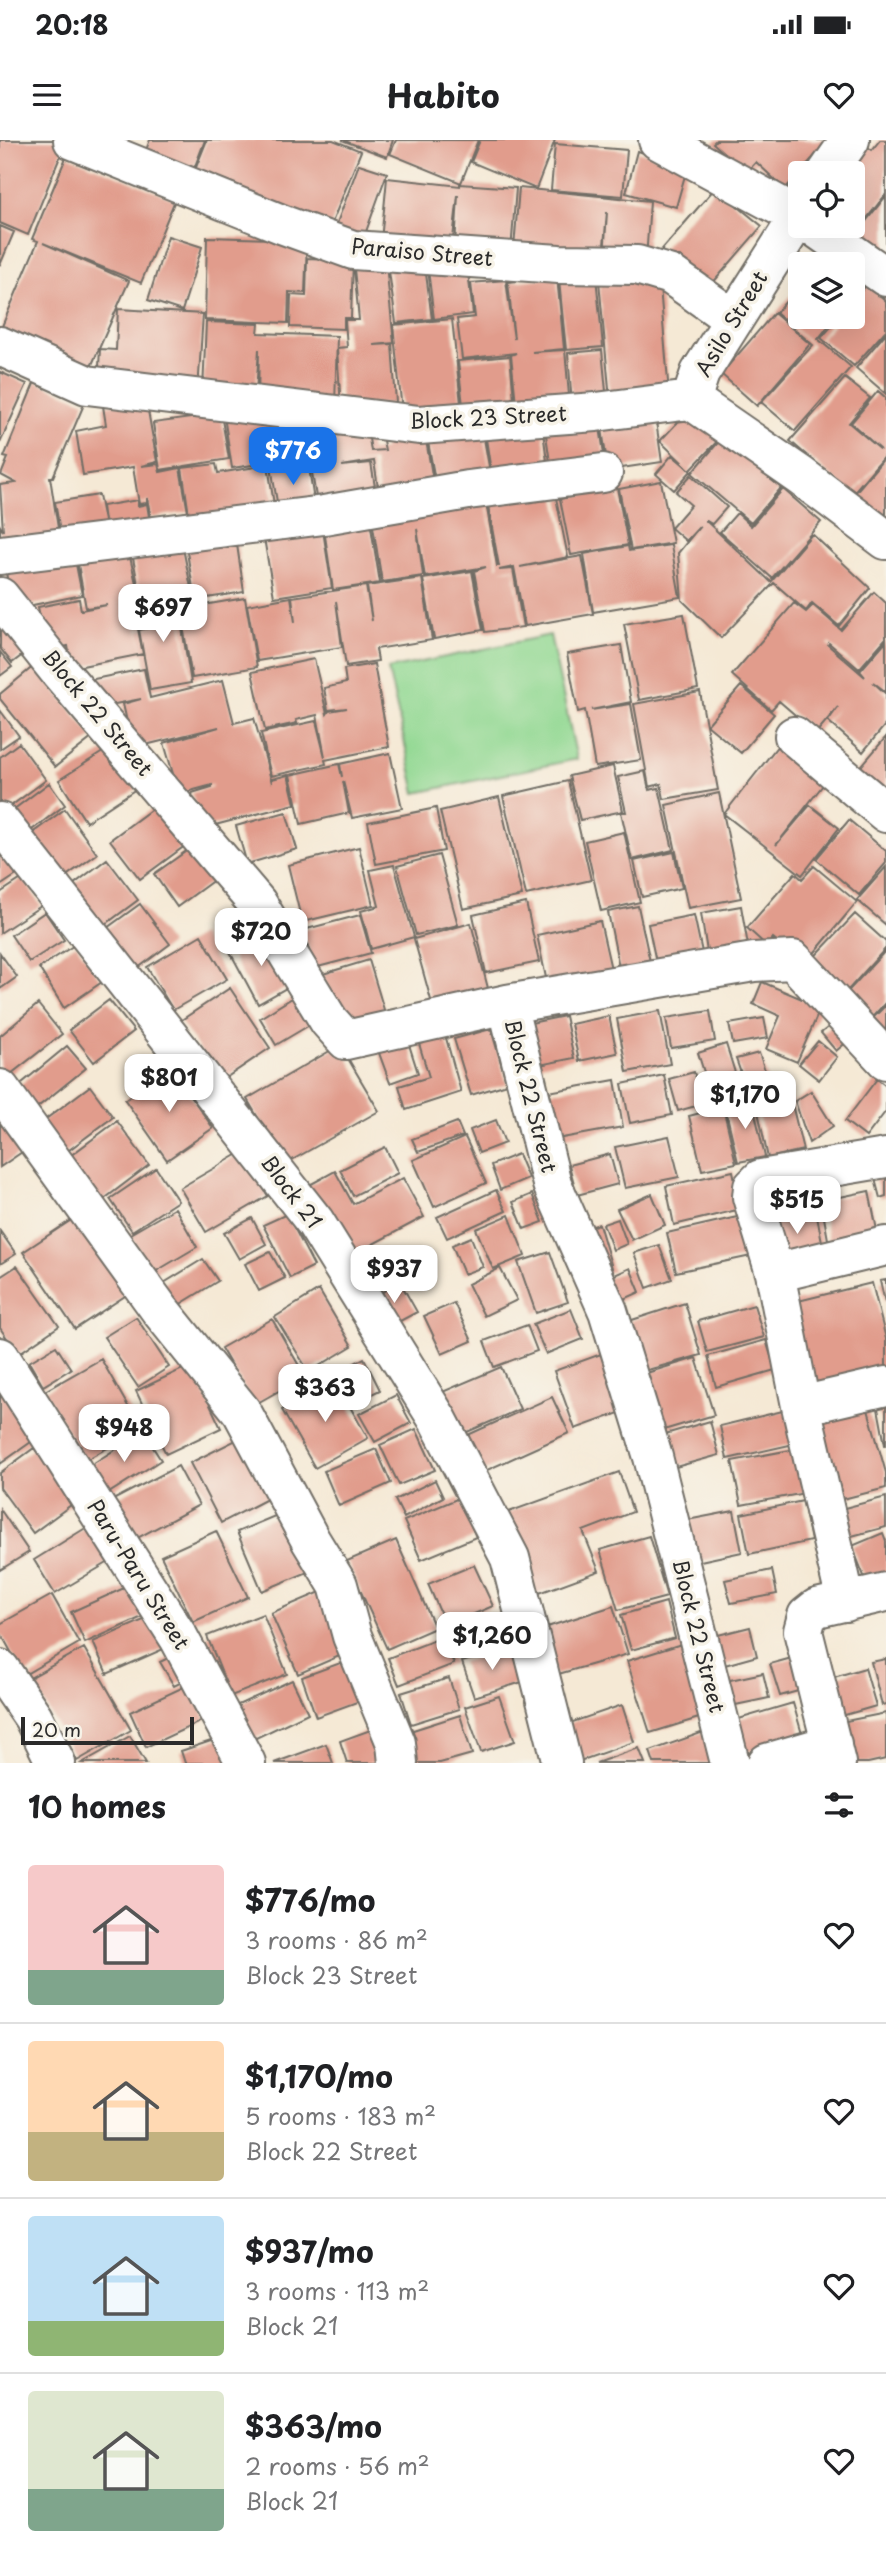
<!DOCTYPE html>
<meta charset="utf-8">
<style>
:root{--surface:#fff;--page:#f2f2f2;--text:#202124;--muted:#757577;--line:#e0e0e0;--accent:#1a73e8}
body{margin:0;font-family:"Playpen Sans",sans-serif;background:var(--page);color:var(--text);height:100vh;display:flex;flex-direction:column;font-size:26px;white-space:nowrap}
*{box-sizing:border-box;margin:0}
p{font-size:23px;color:var(--muted)}
.icon{flex:none;width:38px;height:38px;fill:none;stroke:currentColor;stroke-width:2;stroke-linecap:round;stroke-linejoin:round}
.map{position:relative;height:1623px;overflow:hidden}
.drawer{display:flex;flex-direction:column;background:var(--surface);flex:1}
.drawer>*{flex:none}
.controls{position:absolute;left:788px;top:21px;display:grid;gap:14px}
.controls a{display:grid;place-items:center;width:77px;height:77px;border-radius:7px;background:var(--surface);box-shadow:0 7px 28px #0002;font-size:35px}
.scale{position:absolute;left:21px;bottom:18px;width:173px;box-sizing:border-box;padding-left:7px;border:4px solid #2b2b2b;border-top:0;font-size:19px;line-height:24px;white-space:nowrap;color:#2b2b2b;-webkit-text-stroke:5px #f7f3e8;paint-order:stroke}
.price{position:absolute;translate:-50% -60px;padding:0 16px;border-radius:14px;background:#fff;color:#222;font-size:23px;line-height:46px;filter:drop-shadow(0 2px 4px #0008)}
.price::after{content:'';position:absolute;left:50%;top:42px;width:21px;height:16px;margin-left:-10px;background:inherit;clip-path:polygon(0 0,100% 0,50% 100%)}
.price.on{background:var(--accent);color:#fff}
ul{padding:0;list-style:none}
li{display:flex;align-items:center;gap:21px;height:175px;padding:0 28px}
li+li{border-top:2px solid var(--line)}
li span{display:grid;place-items:center;flex:none;width:196px;height:140px;border-radius:7px;color:#555}
li>.icon{margin-inline-start:auto}
span .icon{width:84px;height:84px;fill:#fffc;stroke-width:1}
li b{font-size:30px}
h2{display:flex;justify-content:space-between;align-items:center;height:84px;padding:0 28px;font-size:30px}
.status{display:flex;justify-content:space-between;align-items:center;height:49px;padding:0 35px;background:var(--surface);direction:ltr}
.status svg{height:19px;fill:currentColor}
header{display:flex;justify-content:space-between;align-items:center;height:91px;padding:0 28px;background:var(--surface);font-size:32px;font-weight:700}
.map>svg:first-child{display:block}
.green{fill:#91d892;stroke:#5e825e;stroke-width:2}
.building{fill:#e19c8c}
.lines{fill:none;stroke-linecap:round;stroke-linejoin:round}
.street-casing{stroke:#726e66;stroke-width:42}
.street{stroke:#fff;stroke-width:38}
.labels{text-anchor:middle;stroke-width:7;stroke-linejoin:round;paint-order:stroke}
.street-label{font-size:21px;fill:#2b2b2b;stroke:#f7f3e8}
</style>
<div class="status"><b>20:18</b><svg viewBox="0 0 49 12"><path d="M0 12V9h3v3zM5 12V6h3v6zM10 12V3h3v9zM15 12V0h3v12zM26 1h20v11H26zM47 4h2v5h-2z"/></svg></div>
<header><svg class="icon" aria-label="menu" viewBox="0 0 24 24"><path d="M4 6h16M4 12h16M4 18h16"/></svg>Habito<svg class="icon" aria-label="heart" viewBox="0 0 24 24"><path d="M12 20l-8-8c-3-5 5-10 8-4 3-6 11-1 8 4z"/></svg></header>
<div class="map">
<svg width="886" height="1623" viewBox="0 0 886 1623">
<rect width="100%" height="100%" fill="#f7f3e8"/>
<filter id="ink" filterUnits="userSpaceOnUse"><feTurbulence type="fractalNoise" baseFrequency=".0143" numOctaves="2"/><feDisplacementMap in="SourceGraphic" scale="14" xChannelSelector="R" yChannelSelector="G"/><feConvolveMatrix kernelMatrix="1 2 1 2 8 2 1 2 1" color-interpolation-filters="sRGB"/></filter>
<filter id="wash" filterUnits="userSpaceOnUse"><feTurbulence type="fractalNoise" baseFrequency=".00686" numOctaves="4" result="noise"/><feDisplacementMap in="SourceGraphic" scale="28" xChannelSelector="R" yChannelSelector="G"/><feGaussianBlur stdDeviation="1.57" result="paint"/><feColorMatrix in="noise" values="0 0 0 0 0 0 0 0 0 0 0 0 0 0 0 0 0 1.4 0 .05"/><feComposite in="paint" operator="in"/></filter>
<g filter="url(#wash)">
<rect width="100%" height="100%" fill="#f5e9d5"/>
<path class="green" d="M550,495L577,619L416,653L388,529Z"/>
<g id="blocks">
<path class="building" d="M0,0H67L28,95L0,83Z
M150,0H205L190,39L142,20Z
M207,0H333L361,11L329,90L193,35Z
M342,0H393L387,17Z
M396,0H478L461,43L390,14Z
M480,0H555L536,49L471,22Z
M716,0H829L785,49L756,22L746,33L713,3Z
M880,0H886V54L852,97L837,86H852V33H845L866,6L872,10Z
M555,4L627,10L623,56L551,50Z
M637,11L688,25L676,67L626,53Z
M67,15L175,60L141,143L43,103L129,141L86,238L0,191L38,101L32,99Z
M359,24L387,33L363,100L334,91Z
M387,38L460,46V44L516,48L511,111L455,106L458,55L452,107L381,101Z
M519,48L650,61L646,120L604,117L607,72L603,116L514,108Z
M715,48L762,86L704,153L658,114Z
M886,56V117L856,94Z
M0,86L14,92L0,125Z
M168,96L202,107L182,171L148,160Z
M207,97L307,100L305,153L289,152L288,183L205,180Z
M834,105L871,136L852,158V124H817Z
M307,118L353,120L351,178H344V189L290,187L291,155L306,156Z
M424,119L432,179L396,183L388,124Z
M467,124L473,174L434,179L428,129Z
M386,125L394,203L374,205L392,204L396,263L341,267L337,208L347,207L345,180H359L354,128Z
M659,135L669,254L610,259L599,141Z
M557,137L564,209L532,212L565,210L570,267L517,273L511,215L516,213L462,219L457,179L475,177L471,143L506,140L514,199L508,142Z
M596,137L603,207L566,210L559,140Z
M867,144L886,161V190L854,226L821,198L840,177H852V162Z
M800,145V177H836L818,199L851,227L795,291L761,262L813,205L776,173Z
M118,169L203,174L198,251L98,244L100,209L116,210Z
M774,173L810,204L757,266L721,234Z
M452,179L462,273L403,280L393,185Z
M206,182L259,184L258,193L337,196L335,266L258,263L259,209L256,252L203,251Z
M886,193V254L856,228Z
M602,210L607,262L572,265L568,213Z
M510,216L515,270L464,274L458,221Z
M0,232L27,244L0,303Z
M845,238L870,258L849,283L881,310L851,283L878,251L886,258V314L852,354L790,301Z
M35,241L85,262L53,337H50L60,401H0V386L3,391L0,345L16,343L1,335L8,318L4,317Z
M146,259L157,322L141,326L158,324L160,332L180,328L188,372L151,378L147,358V363L139,364L133,327L83,335L76,291L106,285L103,266Z
M693,266L724,294L690,330L660,301Z
M274,268L279,293L304,290L308,319L274,325L269,299L272,322L232,328L224,276Z
M654,268L662,322L608,330L600,275Z
M221,274L229,319L160,330L153,283Z
M598,274L606,327L552,336L545,288Z
M366,280L371,311L385,310L382,296L424,289L435,352L380,361L374,321L342,326L371,323L377,359L318,369L305,290Z
M542,284L549,336L493,345L485,292Z
M483,293L492,343L437,351L428,302Z
M722,298L781,348L751,383L692,333Z
M672,315L691,331L674,350L656,334Z
M886,316V381L854,354Z
M308,321L315,368L279,374L271,326Z
M216,324L218,333L268,325L276,378L191,388L182,328Z
M691,335L727,367L712,384L705,380L771,442L812,394L870,448L839,486L812,463L806,471L774,443L721,498L682,460L678,413L700,386L686,401L671,388L691,365L676,352Z
M661,341L673,403L631,410L619,349Z
M554,348L568,417L520,427L582,416L593,474L525,486L514,427L499,430L513,429L523,487L485,492L474,431L486,427L425,437L417,389L423,436L382,442L372,380L486,363L497,426H499L487,360Z
M617,348L628,405L571,415L560,359Z
M783,349L821,382L772,438L720,392L737,373L751,386Z
M99,355L104,381L102,366L138,360V366L147,364L151,390L62,403L55,362Z
M370,381L380,443L333,450L324,389Z
M322,384L332,448L274,457L263,392Z
M236,398L244,452L195,460L186,406Z
M671,405L680,457L593,472L584,414L628,406L629,411Z
M128,408L139,457L132,459L143,514L72,528L68,506L47,510L38,467L79,459L81,470L107,465L86,468L77,419Z
M183,408L192,453L141,461L133,418Z
M73,409L82,455L13,469L4,422Z
M472,431L483,490L434,499L423,439Z
M422,438L432,500L376,509L378,521L346,526L336,461L342,507L257,521L247,465L291,457L295,482L292,457L366,446L372,481L367,446Z
M874,452L886,463V498L859,529L829,503L828,505L865,537L860,531L886,501V552L873,542L886,554V584L863,612L828,581L838,567L816,593L779,561L771,570L732,535L794,463L806,472L813,465L841,490Z
M173,458L178,483L181,482L191,543L150,550L139,490L162,485L139,488L134,464Z
M245,458L257,527L192,538L180,469Z
M0,474L29,510L12,523L0,508Z
M684,474L698,549L639,560L624,484Z
M621,505L631,562L591,570L631,564L641,620L595,627L585,570L578,572L567,514Z
M0,512L12,527L0,536Z
M314,519L327,574L329,571L347,568L328,570L324,548L346,543L344,529L374,524L389,607L325,620L326,624L271,636L261,593L316,581L325,617L317,575L296,580L297,583L265,590L252,532Z
M35,525L93,597L55,627L0,559V554Z
M144,529L150,558L223,540L234,583L254,578L272,643V639L288,635L295,664L200,689L192,653L212,647V645L179,654L164,603L219,587L133,608L123,564L141,559L94,568L89,540Z
M741,546L774,574L741,613L707,585Z
M700,552L718,650L664,659L661,644L649,647L634,564Z
M0,570L19,596L0,609Z
M886,597V652L851,638Z
M783,599L830,636L776,705L810,665L839,688L802,735L724,674Z
M19,603L46,640L0,674V617Z
M109,608L136,649L86,682L59,640Z
M390,613L402,668L352,678L343,641L349,673L301,684L290,635L339,624L342,637L340,624Z
M613,626L623,671L580,680L569,636Z
M645,631L649,650L659,648L673,710L632,720L621,672H626L618,637Z
M568,641L591,740L526,755L503,656Z
M49,643L65,665L25,695L9,673Z
M719,653L741,758L688,768L666,665Z
M499,657L522,756L463,769L440,671Z
M156,666L186,705L140,739L110,700Z
M436,668L444,711L376,724L368,682Z
M65,669L97,714L55,744L23,700Z
M286,672L297,709L247,724L236,686Z
M849,680L886,711V723L859,755L816,719Z
M624,692L640,762L601,771L585,701Z
M195,705L218,737L177,767L154,734Z
M0,707L18,734L0,746Z
M359,707L373,765L302,782L288,725Z
M674,712L682,748L642,757L634,721Z
M439,715L458,785L416,795L397,726Z
M107,719L138,760L95,792L65,751Z
M394,725L414,797L371,809L361,771L379,766L370,730Z
M814,726L857,762L805,824L773,798L767,806L747,788L795,733L802,739Z
M886,727V785L857,760Z
M23,738L41,766L0,793V753Z
M526,763L539,822L486,833L473,775Z
M140,764L170,804L126,837L96,796Z
M638,766L652,831L621,837L608,772Z
M741,766L749,811L708,818L701,773Z
M45,772L64,800L29,822L11,795Z
M855,774L886,802V808L838,861L803,829Z
M360,775L371,813L314,828L303,790Z
M694,775L703,817L657,827L648,784Z
M600,781L613,838L549,852L537,795Z
M471,783L490,856L434,871L414,799Z
M265,792L293,844L258,864L230,812Z
M201,795L227,839L173,870L147,827Z
M76,804L102,842L64,868L39,828Z
M886,810V862L866,884L840,860Z
M0,813L17,837L0,849Z
M369,820L385,873L340,887L323,834Z
M762,842L821,867L797,922L766,909L780,876L753,864Z
M230,848L270,908L221,941L180,881Z
M297,855L313,883L276,905L260,878Z
M109,860L134,891L94,922L69,890Z
M38,864L62,894L7,937L0,928V896Z
M886,865V904L866,885Z
M660,871L670,924L627,932L617,879Z
M710,871L715,901L671,908L666,878Z
M565,876L574,918L525,928L516,886Z
M609,876L617,913L579,921L571,884Z
M764,878L768,898L733,904L729,884Z
M840,878L855,895L836,911L821,893Z
M441,880L461,952L406,970L399,946L429,937L414,887Z
M491,889L507,944L471,955L454,899Z
M405,892L418,933L390,943L375,902Z
M818,901L837,917L819,940L799,924Z
M726,904L742,955L714,964L698,913Z
M340,905L379,971L285,1024L247,959Z
M67,906L86,928L34,970L16,948Z
M759,913L772,951L750,959L736,919Z
M171,928L213,988L167,1020L125,960Z
M694,932L703,964L678,971L669,939Z
M664,935L672,975L630,983L622,944Z
M877,939L886,946V971L866,997L845,981Z
M615,940L623,987L551,1000L543,953Z
M90,946L113,977L61,1016L38,985Z
M811,951L833,986L809,1003L795,961Z
M752,960L765,1017L738,1022L725,967Z
M791,960L803,1010L768,1018L757,967Z
M723,967L736,1023L702,1030L689,976Z
M0,974L25,1010L0,1027Z
M496,980L505,1003L479,1013L470,990Z
M117,981L149,1025L95,1066L62,1022Z
M457,982L463,996L418,1012L412,999Z
M669,996L679,1037L625,1048L615,1007Z
M465,997L486,1043L434,1067L413,1020Z
M385,1007L398,1033L353,1056L340,1030Z
M242,1012L268,1056L206,1092L180,1048Z
M518,1014L528,1038L500,1050L491,1025Z
M610,1014L618,1044L577,1055L569,1025Z
M156,1028L178,1061L132,1091L110,1059Z
M335,1031L353,1064L403,1038L424,1077L343,1120L304,1048Z
M733,1031L741,1069L674,1085L666,1046Z
M886,1036V1056L880,1058L875,1039Z
M496,1050L506,1071L447,1098L437,1077Z
M869,1051L878,1095L829,1105L821,1061Z
M532,1054L543,1082L524,1089L513,1062Z
M652,1054L665,1085L632,1100L617,1069Z
M815,1066L825,1117L780,1127L768,1076Z
M175,1068L197,1107L153,1133L130,1094Z
M287,1074L314,1126L290,1138L263,1085Z
M509,1075L525,1116L493,1129L476,1089Z
M746,1075L756,1115L676,1132L667,1093Z
M76,1077L128,1154L75,1189L23,1112Z
M252,1078L266,1104L239,1119L224,1093Z
M618,1079L627,1104L613,1110L603,1084Z
M599,1084L613,1131L596,1136L581,1090Z
M0,1091L16,1114L0,1124Z
M471,1097L483,1127L464,1134L452,1105Z
M659,1105L672,1139L647,1148L634,1113Z
M383,1108L397,1136L363,1153L349,1126Z
M270,1112L285,1138L259,1151L245,1124Z
M550,1112L568,1162L536,1173L518,1122Z
M203,1119L218,1141L174,1168L159,1146Z
M17,1126L59,1186L18,1214L0,1188V1137Z
M500,1128L517,1160L484,1176L468,1144Z
M630,1128L640,1152L609,1166L599,1142Z
M886,1140V1162H885L880,1141Z
M400,1142L417,1172L387,1188L372,1158Z
M872,1143L886,1199V1236L812,1254L790,1163Z
M319,1150L352,1206L309,1232L275,1177Z
M454,1163L472,1201L442,1214L424,1176Z
M685,1163L701,1215L644,1231L629,1181Z
M754,1165L764,1197L707,1212L698,1181Z
M571,1169L583,1199L546,1214L533,1184Z
M136,1177L169,1227L138,1247L104,1197Z
M272,1179L305,1236L254,1265L221,1208Z
M527,1185L537,1211L494,1227L484,1201Z
M766,1200L775,1230L716,1247L708,1216Z
M56,1206L71,1229L43,1246L29,1222Z
M601,1214L622,1272L575,1289L554,1231Z
M364,1218L380,1250L351,1264L336,1233Z
M696,1218L714,1275L657,1292L640,1235Z
M101,1219L141,1289L84,1321L45,1251Z
M191,1225L221,1288L166,1314L136,1251Z
M501,1227L520,1269L451,1299L433,1256Z
M335,1241L368,1298L315,1328L282,1270Z
M0,1246L38,1297L0,1324Z
M396,1255L411,1283L375,1302L359,1274Z
M552,1257L569,1293L476,1335L459,1299Z
M886,1261V1305H885L877,1263Z
M867,1266L886,1333V1348L839,1360L817,1280Z
M787,1270L794,1304L727,1319L720,1286Z
M710,1281L719,1315L672,1328L662,1295Z
M416,1289L435,1330L399,1345L380,1305Z
M143,1292L161,1320L104,1356L86,1328Z
M240,1298L271,1357L221,1383L190,1323Z
M34,1308L75,1362L33,1393L0,1348V1333Z
M376,1309L391,1343L339,1366L324,1331Z
M796,1309L805,1353L741,1365L732,1321Z
M178,1326L199,1365L132,1401L111,1361Z
M619,1332L633,1372L583,1391L599,1431L534,1455L503,1374Z
M435,1340L443,1357L404,1378L395,1360Z
M886,1357V1387L844,1398L837,1370Z
M459,1358L476,1397L421,1420L404,1381Z
M803,1361L811,1401L749,1414L741,1374Z
M0,1369L29,1412L0,1430Z
M734,1371L742,1412L691,1423L682,1381Z
M282,1373L308,1432L262,1451L237,1392Z
M92,1384L114,1419L55,1454L34,1420Z
M216,1391L248,1457L193,1482L161,1416Z
M883,1393L886,1401V1433L866,1441L852,1406Z
M649,1396L667,1457L618,1470L600,1410Z
M396,1400L435,1488L387,1509L347,1421Z
M474,1425L493,1466L446,1486L428,1444Z
M772,1430L777,1454L731,1463L725,1440Z
M135,1443L149,1474L85,1503L71,1472Z
M323,1451L351,1511L298,1534L271,1473Z
M52,1455L79,1503L24,1535L0,1492V1484Z
M666,1462L675,1498L631,1510L621,1475Z
M613,1466L628,1514L555,1535L541,1489Z
M263,1474L287,1534L231,1556L207,1496Z
M155,1475L168,1507L107,1534L93,1502Z
M488,1479L497,1507L461,1519L451,1490Z
M750,1487L757,1516L714,1528L706,1498Z
M443,1497L454,1524L399,1545L388,1518Z
M691,1501L715,1573L650,1593L627,1521Z
M512,1507L522,1542L474,1557L462,1522Z
M84,1508L131,1590L77,1621L30,1538Z
M178,1513L192,1537L174,1546L160,1522Z
M799,1516L809,1548L780,1556L770,1524Z
M354,1518L368,1558L316,1577L302,1537Z
M886,1519V1564L882,1565L871,1522Z
M865,1528L876,1566L838,1577L827,1539Z
M763,1533L769,1558L721,1568L716,1543Z
M449,1538L459,1569L411,1584L401,1553Z
M292,1540L308,1573L254,1599L238,1565Z
M190,1544L206,1579L146,1607L130,1572Z
M499,1556L515,1601L481,1612L465,1567Z
M793,1563L802,1594L742,1614L732,1581Z
M622,1565L634,1602L574,1623L561,1586Z
M886,1573V1619L868,1623H845L836,1583Z
M460,1575L472,1614L440,1623H416L407,1592Z
M376,1588L388,1623H347L340,1601Z
M712,1589L723,1623H654L650,1611Z
M130,1596L146,1623H82Z
M226,1596L235,1623H185L181,1611Z
M326,1604L333,1623H274Z
M639,1608L645,1623H596Z"/>
</g>
</g>
<g filter="url(#ink)">
<use href="#blocks" fill-opacity="0" stroke="#726e66" stroke-width="2"/>
<g class="lines">
<defs>
<path id="street" d="M73,0L284,85L353,110L559,124L637,125L671,135L733,179
M658,0L800,77
M827,33L850,0
M813,86L886,137
M0,206L87,245L419,285L596,272L691,260
M691,260L801,336L886,400
M691,260L700,233L800,75
M0,415L324,375L468,350L603,333
M0,457L58,530L257,763L329,881L346,900L507,864L552,1044L608,1171L653,1317L730,1623
M794,596L886,673
M0,682L315,1082L438,1280L510,1418L562,1623
M507,864L754,822L793,820L886,920
M0,949L160,1170L242,1272L311,1401L338,1445L352,1496L396,1603L398,1623
M775,1133L886,1106
M0,1217L179,1498L246,1623
M801,1266L886,1246
M846,1462L801,1266L775,1133L752,1057L753,1047L761,1039L886,1018
M0,1529L33,1577L56,1623
M767,1623L832,1604
M836,1623L803,1491L807,1476L817,1468L886,1452"/>
</defs>
<use href="#street" class="street-casing"/>
<use href="#street" class="street"/>
</g>
</g>
<g class="labels">
<g class="street-label">
<text transform="translate(422 113) rotate(5)" y="7">Paraiso Street</text>
<text transform="translate(732 184) rotate(-59)" y="7">Asilo Street</text>
<text transform="translate(488 278) rotate(-3)" y="7">Block 23 Street</text>
<text transform="translate(97 573) rotate(50)" y="7">Block 22 Street</text>
<text transform="translate(530 956) rotate(76)" y="7">Block 22 Street</text>
<text transform="translate(291 1052) rotate(53)" y="7">Block 21</text>
<text transform="translate(138 1435) rotate(58)" y="7">Paru-Paru Street</text>
<text transform="translate(698 1496) rotate(76)" y="7">Block 22 Street</text>
</g>
</g>
</svg>
<div class="controls">
<a><svg class="icon" aria-label="locate" viewBox="0 0 24 24"><circle cx="12" cy="12" r="6"/><path d="M12 2v4M12 18v4M2 12h4M18 12h4"/></svg></a>
<a><svg class="icon" aria-label="layers" viewBox="0 0 24 24"><path d="M12 4l9 5-9 5-9-5zM3 14l9 5 9-5"/></svg></a>
</div>
<div class="scale">20 m</div>
<b class="price on" style="left:293px;top:347px">$776</b>
<b class="price" style="left:163px;top:504px">$697</b>
<b class="price" style="left:261px;top:828px">$720</b>
<b class="price" style="left:169px;top:974px">$801</b>
<b class="price" style="left:745px;top:991px">$1,170</b>
<b class="price" style="left:797px;top:1096px">$515</b>
<b class="price" style="left:394px;top:1165px">$937</b>
<b class="price" style="left:325px;top:1284px">$363</b>
<b class="price" style="left:124px;top:1324px">$948</b>
<b class="price" style="left:492px;top:1532px">$1,260</b>
</div>
<section class="drawer">
<h2>10 homes<svg class="icon" aria-label="filters" viewBox="0 0 24 24"><path d="M4 7h16M4 17h16"/><circle cx="9" cy="7" r="2"/><circle cx="15" cy="17" r="2"/></svg></h2>
<ul>
<li><span style="background:linear-gradient(#f6c9c9 75%,#7fa58c 0)"><svg class="icon" aria-label="home" viewBox="0 0 24 24"><path d="M3 11l9-7 9 7M6 9v11h12V9"/></svg></span><div><b>$776/mo</b><p>3 rooms · 86 m²</p><p>Block 23 Street</p></div><svg class="icon" aria-label="heart" viewBox="0 0 24 24"><path d="M12 20l-8-8c-3-5 5-10 8-4 3-6 11-1 8 4z"/></svg></li>
<li><span style="background:linear-gradient(#ffd9b3 65%,#c2b280 0)"><svg class="icon" aria-label="home" viewBox="0 0 24 24"><path d="M3 11l9-7 9 7M6 9v11h12V9"/></svg></span><div><b>$1,170/mo</b><p>5 rooms · 183 m²</p><p>Block 22 Street</p></div><svg class="icon" aria-label="heart" viewBox="0 0 24 24"><path d="M12 20l-8-8c-3-5 5-10 8-4 3-6 11-1 8 4z"/></svg></li>
<li><span style="background:linear-gradient(#bfe0f5 75%,#8fb573 0)"><svg class="icon" aria-label="home" viewBox="0 0 24 24"><path d="M3 11l9-7 9 7M6 9v11h12V9"/></svg></span><div><b>$937/mo</b><p>3 rooms · 113 m²</p><p>Block 21</p></div><svg class="icon" aria-label="heart" viewBox="0 0 24 24"><path d="M12 20l-8-8c-3-5 5-10 8-4 3-6 11-1 8 4z"/></svg></li>
<li><span style="background:linear-gradient(#dfe7d0 70%,#7fa58c 0)"><svg class="icon" aria-label="home" viewBox="0 0 24 24"><path d="M3 11l9-7 9 7M6 9v11h12V9"/></svg></span><div><b>$363/mo</b><p>2 rooms · 56 m²</p><p>Block 21</p></div><svg class="icon" aria-label="heart" viewBox="0 0 24 24"><path d="M12 20l-8-8c-3-5 5-10 8-4 3-6 11-1 8 4z"/></svg></li>
</ul>
</section>
